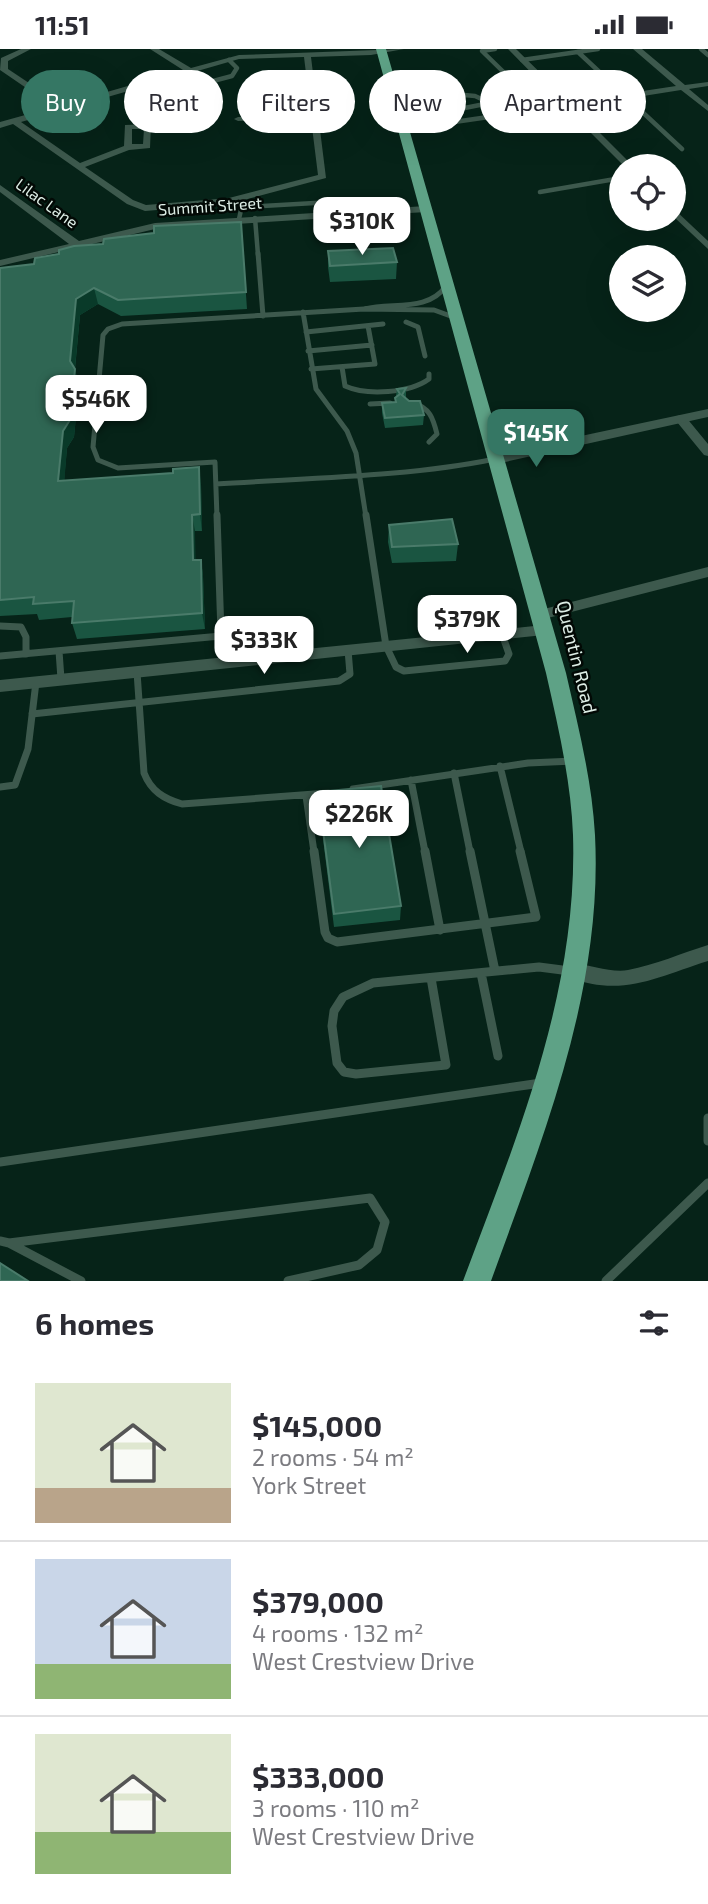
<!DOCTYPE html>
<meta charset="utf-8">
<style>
:root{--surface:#fff;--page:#f2f2f3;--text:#2b2b33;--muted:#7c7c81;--line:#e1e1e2;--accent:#357764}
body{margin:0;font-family:"Exo 2",sans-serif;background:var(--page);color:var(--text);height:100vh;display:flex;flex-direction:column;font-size:26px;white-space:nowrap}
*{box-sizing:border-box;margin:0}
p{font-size:23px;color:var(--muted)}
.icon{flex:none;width:38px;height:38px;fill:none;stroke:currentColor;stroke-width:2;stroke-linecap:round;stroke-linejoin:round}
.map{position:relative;height:1232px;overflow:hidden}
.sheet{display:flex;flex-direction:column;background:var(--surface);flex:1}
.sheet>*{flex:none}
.hud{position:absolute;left:21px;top:21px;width:667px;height:63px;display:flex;gap:14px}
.buttons{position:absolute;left:609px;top:105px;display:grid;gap:14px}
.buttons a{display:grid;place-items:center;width:77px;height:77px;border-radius:50%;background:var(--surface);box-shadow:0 7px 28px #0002;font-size:35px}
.price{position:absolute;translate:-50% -60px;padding:0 16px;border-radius:14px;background:#fff;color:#222;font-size:23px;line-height:46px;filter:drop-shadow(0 2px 4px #0008)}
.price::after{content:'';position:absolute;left:50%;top:42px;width:21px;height:16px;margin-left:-10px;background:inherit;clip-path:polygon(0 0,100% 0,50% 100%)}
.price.active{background:var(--accent);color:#fff}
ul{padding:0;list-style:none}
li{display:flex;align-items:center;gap:21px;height:175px;padding:0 35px}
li+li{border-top:2px solid var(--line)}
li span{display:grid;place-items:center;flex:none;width:196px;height:140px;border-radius:0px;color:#555}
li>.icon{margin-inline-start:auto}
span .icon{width:84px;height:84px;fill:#fffc;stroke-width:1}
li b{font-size:30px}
h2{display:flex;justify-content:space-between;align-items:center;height:84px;padding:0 35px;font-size:30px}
.chip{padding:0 24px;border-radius:32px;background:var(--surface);box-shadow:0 7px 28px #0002;font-size:24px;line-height:63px}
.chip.active{background:var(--accent);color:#fff}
.status{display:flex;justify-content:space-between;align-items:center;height:49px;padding:0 35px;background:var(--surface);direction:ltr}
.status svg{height:19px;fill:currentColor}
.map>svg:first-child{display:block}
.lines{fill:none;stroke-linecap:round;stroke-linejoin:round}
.service-far3{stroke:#3d594d;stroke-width:4.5}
.service-far2{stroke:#3d594d;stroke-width:5}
.service-far1{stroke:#3d594d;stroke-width:7}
.service{stroke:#3d594d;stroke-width:9}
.minor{fill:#3d594d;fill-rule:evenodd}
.tertiary{fill:#3d594d;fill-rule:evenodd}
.trunk{fill:#5ea286;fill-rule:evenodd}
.wall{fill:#1a5541}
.shaded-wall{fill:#093a29}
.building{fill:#2f6653;stroke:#4a7b6a;stroke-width:2}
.labels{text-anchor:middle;stroke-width:5;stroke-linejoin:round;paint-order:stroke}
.far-street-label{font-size:16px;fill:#ddede5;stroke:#020905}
.street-label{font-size:19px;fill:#ddede5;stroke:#020905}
</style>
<div class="status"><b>11:51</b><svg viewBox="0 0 49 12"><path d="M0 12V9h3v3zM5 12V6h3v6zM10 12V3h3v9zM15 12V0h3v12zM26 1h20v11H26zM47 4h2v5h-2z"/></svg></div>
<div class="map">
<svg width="708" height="1232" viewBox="0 0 708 1232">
<rect width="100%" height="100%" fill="#062318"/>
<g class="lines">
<path class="service-far3" d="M495,0L482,2L529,48L556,44
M701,0L708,6
M578,3L682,100
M522,11L598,0
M183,40L232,27L237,19L229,11
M453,45L475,47L490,54C472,57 428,70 416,55L431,48Z
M490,54L529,48
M540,143L621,129
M255,169L258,206
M239,170L241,161L246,158L332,153L337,156L339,165"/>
<path class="service-far2" d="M258,204L263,267
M365,260C392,253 428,263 446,237
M303,263L316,340L347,382L356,404L366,468
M406,273L418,278L425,307
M306,283L383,275
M308,302L372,296
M342,318L345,337C367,347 410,344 429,330V325
M311,320L375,315L368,277
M413,354C430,359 433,369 437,385L429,393
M370,355L390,354
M216,435C306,429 408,428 495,410
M217,468L215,413L118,419L98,411L93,398L103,286L108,280L122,275L364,260L434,261L456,269"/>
<path class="service-far1" d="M217,466L222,614
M366,466L386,597L396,618L404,622L505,612L509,605L502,585
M0,577L21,578L26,588V605
M59,602L61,630
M0,607L221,587
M137,623L144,724C151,742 164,750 182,755L328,744
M32,665L339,632L350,625L348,601
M500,717L521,803
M454,724L470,803
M411,731L425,803
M0,738L15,736L28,700L36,633
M353,740L528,714L574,712
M306,747L314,803"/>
<path class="service" d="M314,802L325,883L328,889L337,893L536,868L520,802
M425,802L440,881
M470,802L495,922
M481,924L498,1007
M431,929L446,1016L356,1025L344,1023L337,1014L332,977L334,962L343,948L373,934L539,918L570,922
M708,1069V1092
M0,1113L541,1034
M0,1192L9,1194L81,1232
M9,1194L370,1149L385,1173L377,1201L359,1216L288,1232
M606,1232L708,1134"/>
<path class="minor" d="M21,0H31L8,12V20L62,56L183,21L150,0H159L191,19L239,6L404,0L371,6L311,8L326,129L229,155L145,162L127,155L13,75L0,79V73L54,58L0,21L1,9ZM304,8L311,65L238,68L234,70L238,72L311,70L318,126L229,149L146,156L133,151L85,118L129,101L150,99L151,75L125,76L124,97L80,114L21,73L239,10ZM132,80H144L143,95H132Z
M508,0H516L570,53L676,37L633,0H642L685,36L708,33V37L689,40L708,56V62L681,41L574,58L633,117H624L566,59L401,83L400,81L404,78L562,55Z
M0,136L79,192L155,174L426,157L431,160L426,163L155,180L0,217V211L69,195L0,143Z
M674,160L708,192V200L674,168Z
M681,366L685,367L708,395V407L704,406L677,373V367Z
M708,518V528L540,571L533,566L540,561Z
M544,576L551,581L544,586L0,643V631Z
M708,896V912C657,928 622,949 568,928L565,922L568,916C581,911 609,925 628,921C655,916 682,904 708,896Z"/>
<path class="tertiary" d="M708,360V368L496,415L489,410L496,405Z"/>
<path class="trunk" d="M376,0H386L566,624C578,677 592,731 595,786C603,942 543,1088 491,1232H463C517,1088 578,943 573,786C571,732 558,677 546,624Z"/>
</g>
<path class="wall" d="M241,173L247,260L121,267L98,255L80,266L75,320L79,337L74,388L67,399L64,432L201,435L202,482H195V511H201L203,527L205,580L77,590L72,574V568L39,571L37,565L0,567V219L34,215L59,205L154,184Z
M328,202L397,213L396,230L330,233L328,218Z
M406,339V349L424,366L423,376L385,379L382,364V354L395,353L397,340Z
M389,476L458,495L456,512L392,514L388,493Z
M318,743L401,857L400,871L334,878L319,758Z"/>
<path class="shaded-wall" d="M94,239L98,255L80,266L74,328L70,312L76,250Z
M75,320L79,337L74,388L67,399L63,449L58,432L63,382Z
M199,418L201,435L202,482L200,465Z
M192,466L195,482L196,528L193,511Z
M201,511L203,527L205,580L202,564Z"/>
<path class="building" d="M241,173L246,243L118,251L94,239L76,250L70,312L75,320L70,371L63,382L58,432L173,424V420L199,418L200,465L192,466L193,511H201L202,564L72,574L74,552L33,555L34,548L0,551V219L34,215L35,209L59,205V201L74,197L103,195L104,190L154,184V177Z
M393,199L397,213L330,217L328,202Z
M406,339L402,346L409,352H420L424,366L385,369L382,354L396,353L395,349L400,345L397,340Z
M452,470L458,495L392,498L389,476Z
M381,737L401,857L334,865L318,743Z
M0,1214L28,1232H0Z"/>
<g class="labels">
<g class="far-street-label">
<text transform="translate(47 154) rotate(36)" y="6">Lilac Lane</text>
<text transform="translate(210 157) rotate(-4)" y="6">Summit Street</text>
</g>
<g class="street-label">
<text transform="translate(577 608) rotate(76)" y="7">Quentin Road</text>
</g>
</g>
</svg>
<div class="buttons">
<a><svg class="icon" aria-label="locate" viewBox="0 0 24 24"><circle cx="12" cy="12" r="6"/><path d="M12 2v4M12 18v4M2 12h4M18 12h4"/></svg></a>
<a><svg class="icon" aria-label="layers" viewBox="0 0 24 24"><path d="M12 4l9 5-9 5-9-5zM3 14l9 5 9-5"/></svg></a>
</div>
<b class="price" style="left:362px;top:208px">$310K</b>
<b class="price" style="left:96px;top:386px">$546K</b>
<b class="price active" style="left:536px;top:420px">$145K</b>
<b class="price" style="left:467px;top:606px">$379K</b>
<b class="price" style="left:264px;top:627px">$333K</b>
<b class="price" style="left:359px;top:801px">$226K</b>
<div class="hud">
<a class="chip active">Buy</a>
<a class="chip">Rent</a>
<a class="chip">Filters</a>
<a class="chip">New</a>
<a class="chip">Apartment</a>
</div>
</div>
<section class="sheet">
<h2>6 homes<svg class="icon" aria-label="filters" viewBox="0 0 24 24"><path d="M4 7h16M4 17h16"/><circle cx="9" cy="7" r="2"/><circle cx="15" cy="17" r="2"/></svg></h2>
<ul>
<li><span style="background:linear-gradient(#dfe7d0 75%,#b9a48a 0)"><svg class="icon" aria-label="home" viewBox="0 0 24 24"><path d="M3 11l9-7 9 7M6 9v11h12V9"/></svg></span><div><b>$145,000</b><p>2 rooms · 54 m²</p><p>York Street</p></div></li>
<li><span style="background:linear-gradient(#c9d6e8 75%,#8fb573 0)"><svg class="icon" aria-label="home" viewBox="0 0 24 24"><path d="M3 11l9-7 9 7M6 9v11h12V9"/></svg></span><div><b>$379,000</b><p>4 rooms · 132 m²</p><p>West Crestview Drive</p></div></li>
<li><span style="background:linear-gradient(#dfe7d0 70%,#8fb573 0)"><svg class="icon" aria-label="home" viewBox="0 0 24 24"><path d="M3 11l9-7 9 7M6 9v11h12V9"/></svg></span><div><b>$333,000</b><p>3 rooms · 110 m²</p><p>West Crestview Drive</p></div></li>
</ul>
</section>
